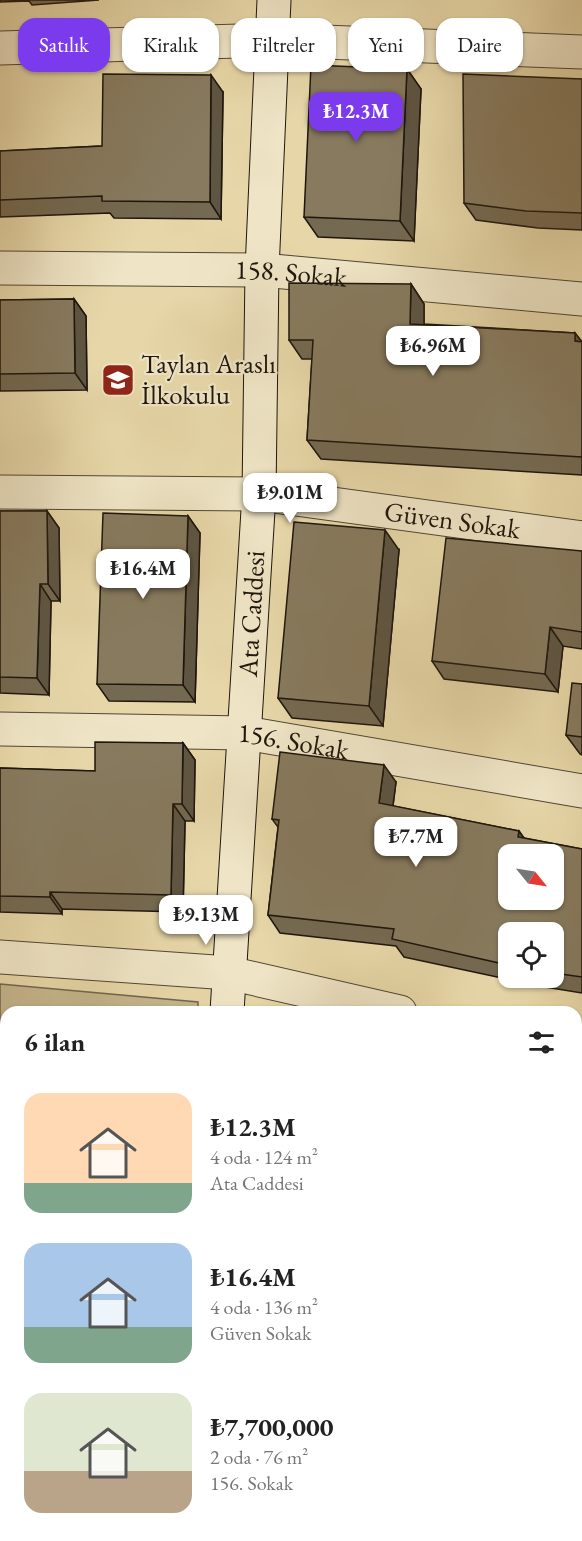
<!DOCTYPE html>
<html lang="tr">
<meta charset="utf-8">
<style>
:root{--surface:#fff;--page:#f2f2f2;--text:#222;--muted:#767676;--accent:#7c3aed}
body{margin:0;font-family:"EB Garamond",serif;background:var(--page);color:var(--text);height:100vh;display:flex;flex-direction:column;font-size:22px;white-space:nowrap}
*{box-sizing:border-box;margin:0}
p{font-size:20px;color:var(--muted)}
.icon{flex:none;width:33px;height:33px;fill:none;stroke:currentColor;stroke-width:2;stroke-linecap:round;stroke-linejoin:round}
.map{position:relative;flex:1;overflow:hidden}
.panel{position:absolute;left:0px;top:1006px;width:582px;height:536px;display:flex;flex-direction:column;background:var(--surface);border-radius:18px 18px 0 0;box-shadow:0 2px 4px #0004}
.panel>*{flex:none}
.banner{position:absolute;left:18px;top:18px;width:546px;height:54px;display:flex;gap:12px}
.needle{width:39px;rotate:120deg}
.fabs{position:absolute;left:498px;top:844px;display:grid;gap:12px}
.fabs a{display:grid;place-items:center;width:66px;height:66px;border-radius:12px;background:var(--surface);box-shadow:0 2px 4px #0004;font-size:30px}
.price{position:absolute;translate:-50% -51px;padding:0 14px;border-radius:12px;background:#fff;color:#222;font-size:20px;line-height:39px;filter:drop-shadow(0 2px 3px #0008)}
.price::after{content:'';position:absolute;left:50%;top:36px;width:18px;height:14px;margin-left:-9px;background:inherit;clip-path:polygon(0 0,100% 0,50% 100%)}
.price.current{background:var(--accent);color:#fff}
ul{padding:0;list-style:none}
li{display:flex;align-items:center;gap:18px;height:150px;padding:0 24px}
li span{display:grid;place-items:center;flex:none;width:168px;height:120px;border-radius:18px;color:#555}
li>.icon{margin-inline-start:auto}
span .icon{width:72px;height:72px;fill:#fffc;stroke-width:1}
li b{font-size:26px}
h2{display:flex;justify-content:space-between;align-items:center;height:72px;padding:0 24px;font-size:26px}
.pill{padding:0 21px;border-radius:18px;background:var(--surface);box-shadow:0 2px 4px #0004;font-size:21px;line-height:54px}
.pill.current{background:var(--accent);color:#fff}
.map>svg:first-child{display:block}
.green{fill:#c5b68e;stroke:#72664e;stroke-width:1.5}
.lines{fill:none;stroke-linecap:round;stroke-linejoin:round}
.street-casing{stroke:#504634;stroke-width:35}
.secondary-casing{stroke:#1e160d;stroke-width:35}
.street{stroke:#efe5c6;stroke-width:33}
.secondary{stroke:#efe5c6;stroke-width:33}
.wall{fill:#746951;stroke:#1e160d;stroke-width:1.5;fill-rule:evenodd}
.shaded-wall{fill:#5e5542;stroke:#1e160d;stroke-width:1.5}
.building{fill:#877a5e;stroke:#1e160d;stroke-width:1.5;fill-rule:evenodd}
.labels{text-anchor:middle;stroke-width:4.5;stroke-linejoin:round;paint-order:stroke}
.street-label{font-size:27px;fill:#1e160d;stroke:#efe5c6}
.poi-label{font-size:27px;fill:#1e160d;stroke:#efe5c6;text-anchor:start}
</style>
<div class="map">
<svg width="582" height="1541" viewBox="0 0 582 1541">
<rect width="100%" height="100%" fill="#e7d7a8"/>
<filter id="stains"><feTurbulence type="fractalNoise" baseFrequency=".00333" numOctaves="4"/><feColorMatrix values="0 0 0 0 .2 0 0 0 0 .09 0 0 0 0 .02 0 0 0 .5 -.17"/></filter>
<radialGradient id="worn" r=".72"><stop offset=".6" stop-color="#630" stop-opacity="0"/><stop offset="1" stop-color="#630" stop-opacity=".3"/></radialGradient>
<path class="green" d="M0,984L198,1002V1012H6V1277L0,1276Z
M0,1319L6,1320V1536H92L90,1541H0Z
M576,1475L582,1477V1541H547L548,1536H576Z"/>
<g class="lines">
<defs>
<g id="street">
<path d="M0,48L273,40L582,52"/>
<path id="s1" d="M0,268L262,270L582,299"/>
<path id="s2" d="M0,492L259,494L582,538"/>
<path id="s3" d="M0,729L245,733L582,791"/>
<path d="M0,957L229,973L400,1012"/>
<path d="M576,1054L582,1055"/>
<path d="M0,1293L6,1294"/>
<path d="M576,1452L582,1454"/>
</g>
<g id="secondary">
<path id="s4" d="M227,1012L259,494L262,270L274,0"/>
</g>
</defs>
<use href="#street" class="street-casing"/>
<use href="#secondary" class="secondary-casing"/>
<use href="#street" class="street"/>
<use href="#secondary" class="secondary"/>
</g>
<path class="wall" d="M0,0H99L32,5L29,1L0,2Z
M407,69L421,89L414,241L318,237L304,217Z
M582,79V230L538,228L476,220L464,203Z
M223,92L221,219L114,218L110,213L0,217V151L102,146Z
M411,284L424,304V324L575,333L582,342V475L321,459L307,440L312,359H302L289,340Z
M74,299L86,316L87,390L0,391V300Z
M0,511H47L59,528L60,601H51L49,695L0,693Z
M188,516L200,533L195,702L109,701L97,684Z
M399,550L383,726L292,718L278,698Z
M582,551V649L563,646L558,692L444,679L432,661Z
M582,684V755L580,754L566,735Z
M183,743L195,760L194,821H185L183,912L62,909V914L0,912V768L95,771Z
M396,782L393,806L519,831L524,838L582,849V993L539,986L404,957L396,946L280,933L268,915L278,827L272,819ZM508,933H554V978H508Z
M576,1068L582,1069V1170L576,1169Z
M576,1256L582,1258V1390L576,1388Z"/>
<path class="shaded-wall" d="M407,69L421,89L414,241L400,221Z
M211,75L223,92L221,219L210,202Z
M411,284L424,304V343L410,324Z
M74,299L86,316L87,390L75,373Z
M575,333L582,342L575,341Z
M47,511L59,528L60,601L48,584Z
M188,516L200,533L195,702L183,685Z
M385,530L399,550L383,726L369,706Z
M40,584L51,601L49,695L37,678Z
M550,627L563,646L558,692L545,674Z
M183,743L195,760L194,821L182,804Z
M384,765L396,782L391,820L379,803Z
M173,804L185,821L183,912L171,895Z
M519,831L531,849L518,837Z
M50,892L62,909V914L50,897Z
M520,1536H522L526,1541H520Z"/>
<path class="building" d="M311,65L407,69L400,221L304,217Z
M103,74L211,75L210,202L102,201V196L0,200V151L102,146Z
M463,74L582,79V213L526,211L464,203Z
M289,283L411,284L410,324L575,333V341L582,342V457L307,440L313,340H289Z
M74,299L75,373L0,374V300Z
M0,511H47L48,584H40L37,678L0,677Z
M103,513L188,516L183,685L97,684Z
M294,522L385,530L369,706L278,698Z
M446,538L582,551V632L550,627L545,674L432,661Z
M572,683L582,684V737L566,735Z
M95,742L183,743L182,804H173L171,895L50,892V897L0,896V768L95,771Z
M280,752L384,765L379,803L519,831L518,837L582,849V977L554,973V933H508V965L392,939L394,929L268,915L279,820L272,819ZM508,855H554V900H508Z
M258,1010L278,1012H257Z
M576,1068L582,1069V1156L576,1155Z
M576,1256L582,1258V1377L576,1375Z
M105,1536H160L164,1538L165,1536H182L191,1541H102Z
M277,1536H520V1541H280Z"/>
<defs>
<symbol id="school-square" viewBox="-11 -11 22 22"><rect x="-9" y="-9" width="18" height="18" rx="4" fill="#8f2418" stroke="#efe5c6"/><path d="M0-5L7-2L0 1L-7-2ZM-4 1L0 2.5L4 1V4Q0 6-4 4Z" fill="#fff"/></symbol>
</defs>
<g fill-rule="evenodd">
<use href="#school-square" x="99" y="361" width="38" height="38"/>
</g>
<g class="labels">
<g class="street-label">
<text dy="9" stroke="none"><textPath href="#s1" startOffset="291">158. Sokak</textPath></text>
<text dy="9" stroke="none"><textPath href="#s2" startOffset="454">Güven Sokak</textPath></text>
<text dy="9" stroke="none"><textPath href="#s4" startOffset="399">Ata Caddesi</textPath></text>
<text dy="9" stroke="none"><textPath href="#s3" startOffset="294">156. Sokak</textPath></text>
</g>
<g class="poi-label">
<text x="141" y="373">Taylan Araslı<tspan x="141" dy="31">İlkokulu</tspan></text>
</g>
</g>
<rect width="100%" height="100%" filter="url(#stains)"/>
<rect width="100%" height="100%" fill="url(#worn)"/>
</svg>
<div class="fabs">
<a><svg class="needle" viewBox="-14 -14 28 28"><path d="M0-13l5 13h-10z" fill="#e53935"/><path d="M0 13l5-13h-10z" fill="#767676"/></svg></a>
<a><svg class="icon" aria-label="locate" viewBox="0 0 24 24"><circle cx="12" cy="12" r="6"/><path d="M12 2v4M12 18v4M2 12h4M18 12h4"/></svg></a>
</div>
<b class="price current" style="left:356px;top:143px">₺12.3M</b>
<b class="price" style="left:433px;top:377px">₺6.96M</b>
<b class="price" style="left:290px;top:524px">₺9.01M</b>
<b class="price" style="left:143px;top:600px">₺16.4M</b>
<b class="price" style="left:416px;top:868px">₺7.7M</b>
<b class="price" style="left:206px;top:946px">₺9.13M</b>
<div class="banner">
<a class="pill current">Satılık</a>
<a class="pill">Kiralık</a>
<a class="pill">Filtreler</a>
<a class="pill">Yeni</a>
<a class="pill">Daire</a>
</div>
<section class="panel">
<h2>6 ilan<svg class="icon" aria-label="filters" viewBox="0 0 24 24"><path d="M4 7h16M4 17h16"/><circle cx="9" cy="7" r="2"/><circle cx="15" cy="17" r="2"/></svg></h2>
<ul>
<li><span style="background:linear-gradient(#ffd9b3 75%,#7fa58c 0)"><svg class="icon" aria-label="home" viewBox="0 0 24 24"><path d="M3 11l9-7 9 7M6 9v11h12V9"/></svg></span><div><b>₺12.3M</b><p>4 oda · 124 m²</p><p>Ata Caddesi</p></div></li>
<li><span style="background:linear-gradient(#a9c7e8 70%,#7fa58c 0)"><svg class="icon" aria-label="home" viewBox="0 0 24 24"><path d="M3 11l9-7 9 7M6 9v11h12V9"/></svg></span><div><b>₺16.4M</b><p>4 oda · 136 m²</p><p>Güven Sokak</p></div></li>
<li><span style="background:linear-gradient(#dfe7d0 65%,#b9a48a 0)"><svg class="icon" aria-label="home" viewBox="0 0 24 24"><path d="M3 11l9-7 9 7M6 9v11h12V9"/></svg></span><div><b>₺7,700,000</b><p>2 oda · 76 m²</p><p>156. Sokak</p></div></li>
</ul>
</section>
</div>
